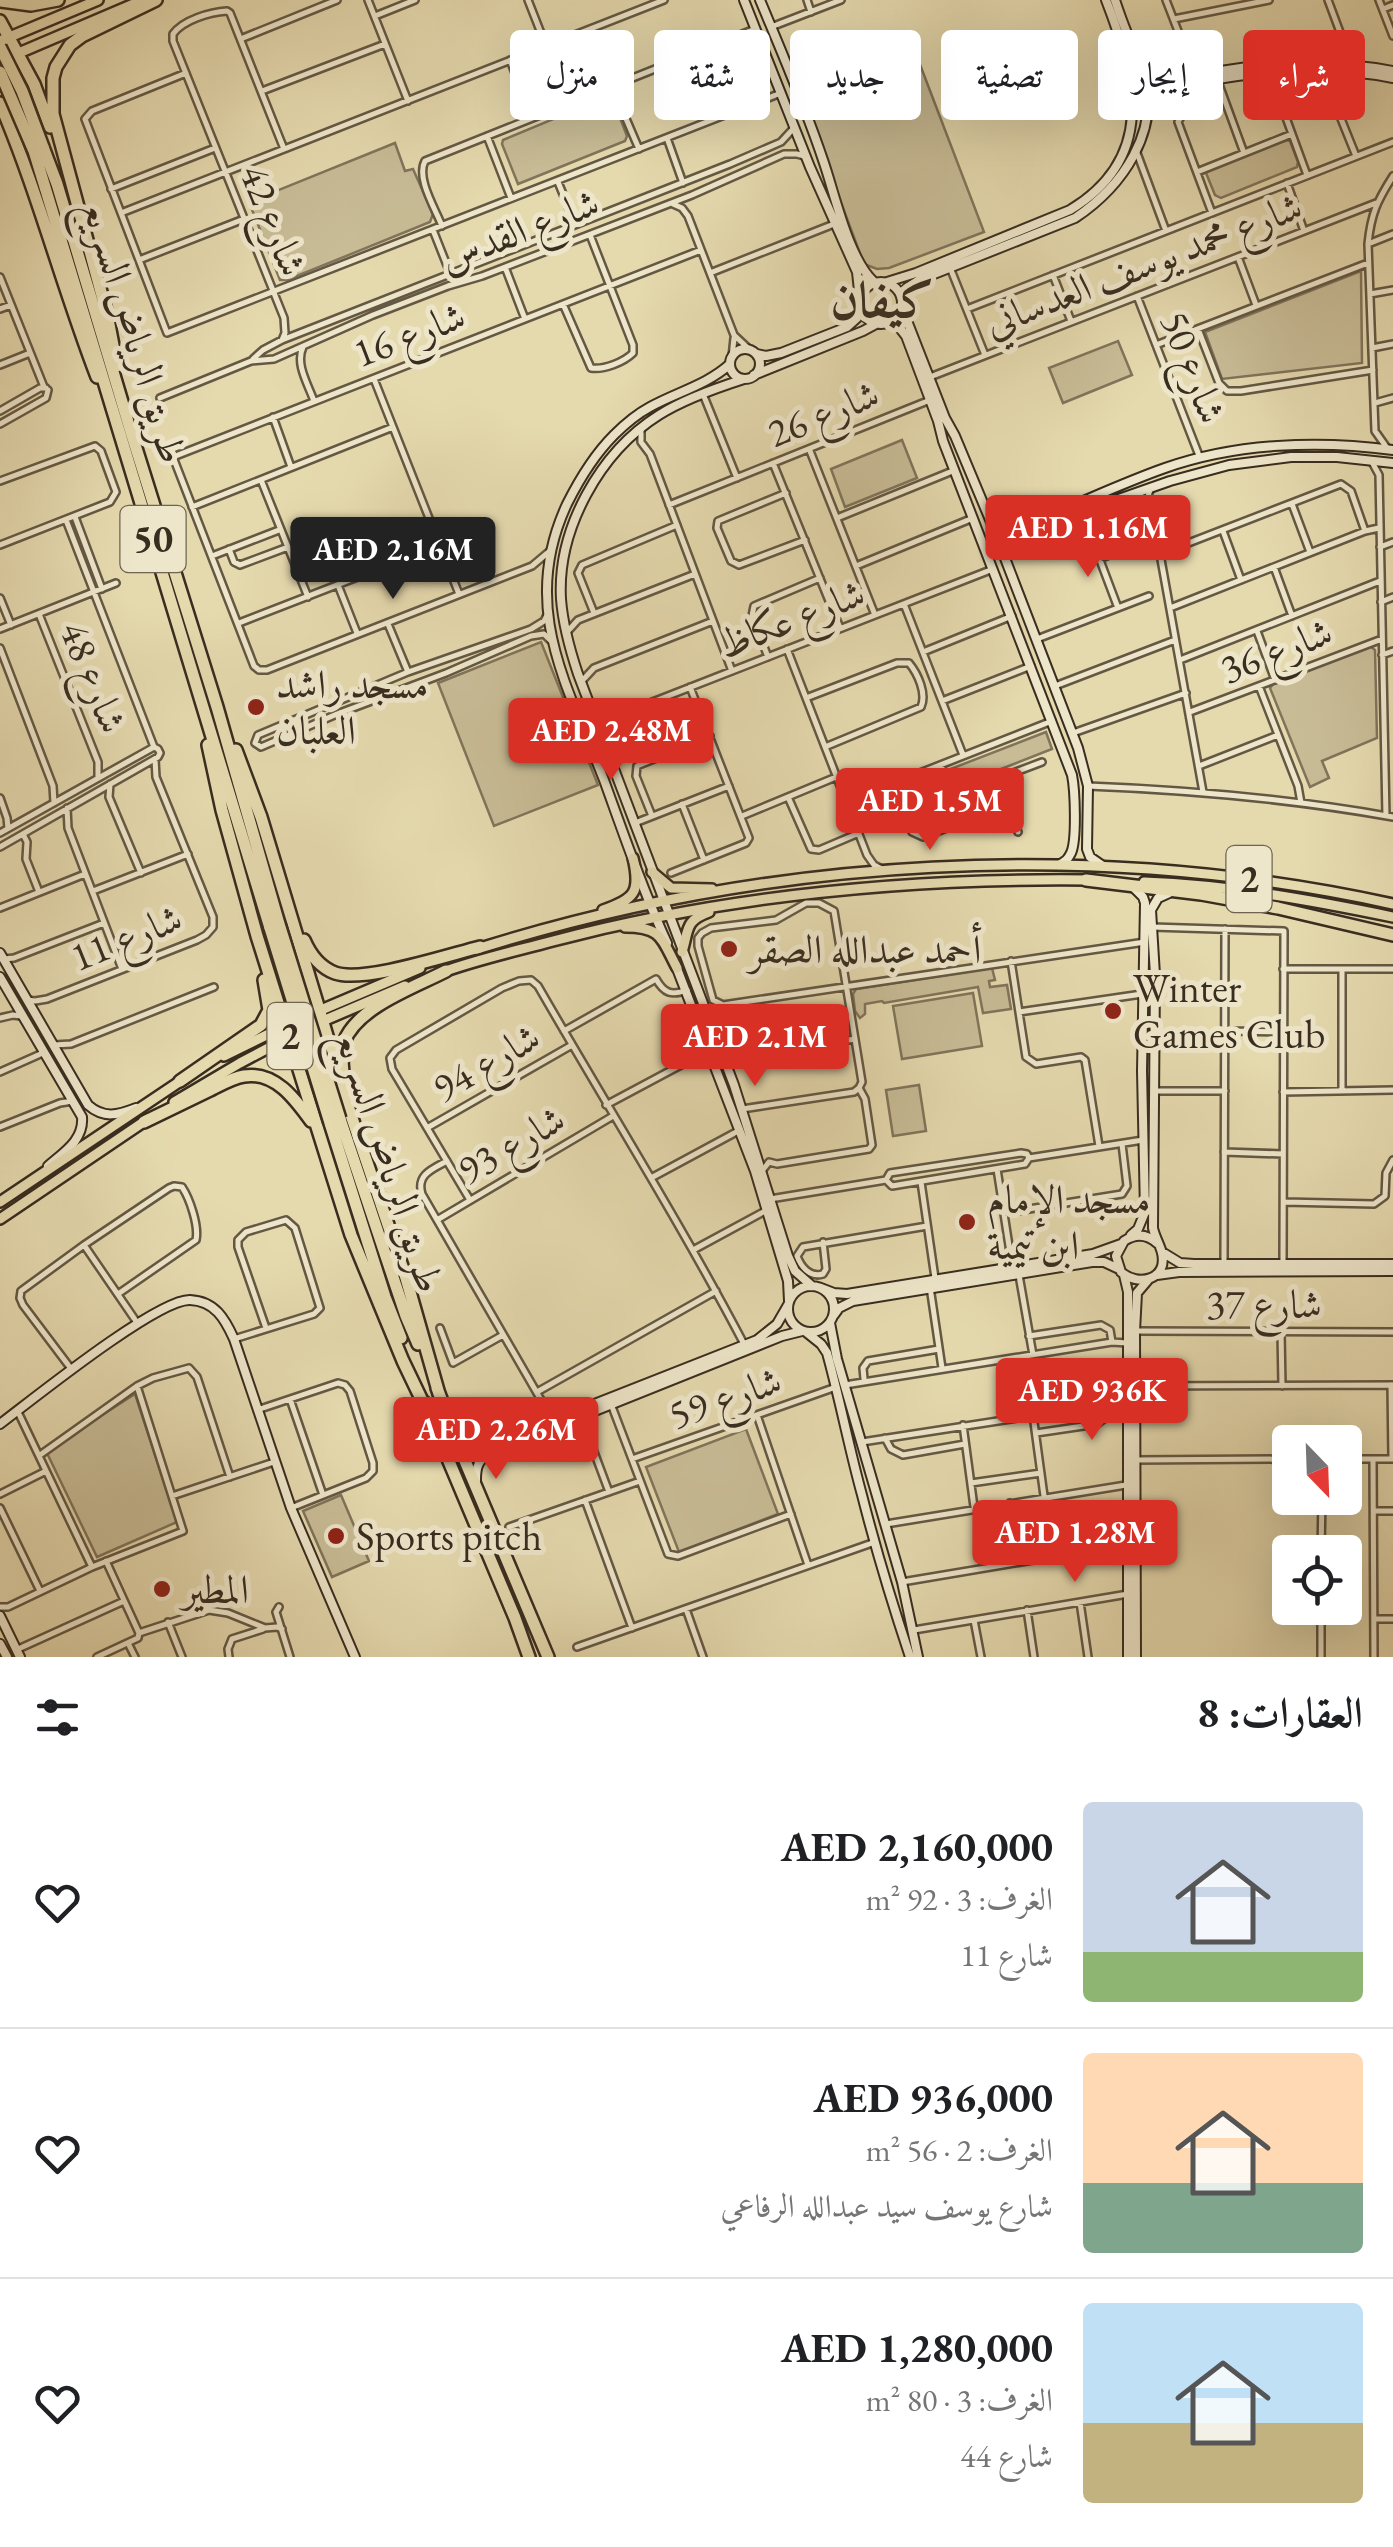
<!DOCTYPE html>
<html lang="ar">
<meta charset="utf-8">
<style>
:root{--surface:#fff;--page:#f6f6f6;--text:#202124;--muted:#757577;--line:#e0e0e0;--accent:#d93025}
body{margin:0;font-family:"EB Garamond",Amiri,serif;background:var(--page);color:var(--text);direction:rtl;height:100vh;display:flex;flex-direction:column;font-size:38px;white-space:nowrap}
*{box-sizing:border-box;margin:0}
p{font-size:32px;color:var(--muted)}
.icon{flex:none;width:55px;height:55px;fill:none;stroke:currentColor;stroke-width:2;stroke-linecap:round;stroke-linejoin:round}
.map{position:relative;height:1657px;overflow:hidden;direction:ltr}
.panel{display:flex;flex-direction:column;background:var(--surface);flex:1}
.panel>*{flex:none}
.guide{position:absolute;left:30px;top:30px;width:1335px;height:90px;direction:rtl;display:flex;gap:20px}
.needle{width:65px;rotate:157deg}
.buttons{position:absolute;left:1272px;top:1425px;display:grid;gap:20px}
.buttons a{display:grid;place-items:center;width:90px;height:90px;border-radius:10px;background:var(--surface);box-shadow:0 10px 40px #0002;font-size:50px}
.price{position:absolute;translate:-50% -85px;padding:0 22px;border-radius:10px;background:var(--accent);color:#fff;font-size:32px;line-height:65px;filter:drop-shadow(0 2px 5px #0008)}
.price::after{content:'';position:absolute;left:50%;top:60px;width:30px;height:22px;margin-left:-15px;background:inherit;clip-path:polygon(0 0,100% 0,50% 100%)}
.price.active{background:#222;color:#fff}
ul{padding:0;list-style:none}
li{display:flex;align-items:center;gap:30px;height:250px;padding:0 30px}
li+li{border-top:2px solid var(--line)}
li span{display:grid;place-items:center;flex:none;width:280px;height:200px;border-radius:10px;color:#555}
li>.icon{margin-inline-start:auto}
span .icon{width:120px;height:120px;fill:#fffc;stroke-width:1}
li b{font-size:42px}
h2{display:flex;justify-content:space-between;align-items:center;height:120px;padding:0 30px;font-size:42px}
.tag{padding:0 35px;border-radius:10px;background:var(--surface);box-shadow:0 10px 40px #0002;font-size:35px;line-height:90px}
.tag.active{background:var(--accent);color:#fff}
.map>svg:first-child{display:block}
.green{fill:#c8bc96;stroke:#80745b;stroke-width:2.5}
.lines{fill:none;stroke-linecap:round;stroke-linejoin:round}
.street-casing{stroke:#645844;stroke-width:10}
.secondary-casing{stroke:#392d20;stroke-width:12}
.primary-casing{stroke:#392d20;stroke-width:14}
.highway-casing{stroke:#392d20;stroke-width:16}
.street{stroke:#eee6ca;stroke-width:5}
.secondary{stroke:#eee6ca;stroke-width:8}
.primary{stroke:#e5d9ae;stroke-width:9}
.highway{stroke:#e5d9ae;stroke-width:11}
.highway-bridge-casing{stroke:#392d20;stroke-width:16;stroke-linecap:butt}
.highway-bridge{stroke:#e5d9ae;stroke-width:11}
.poi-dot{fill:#8f2418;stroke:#eee6ca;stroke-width:4}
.labels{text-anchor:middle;stroke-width:10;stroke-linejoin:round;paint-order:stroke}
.shield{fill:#eee6ca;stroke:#6f6453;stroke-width:2.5}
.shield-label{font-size:38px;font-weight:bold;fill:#392d20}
.street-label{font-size:40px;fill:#392d20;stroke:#eee6ca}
.poi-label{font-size:40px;fill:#392d20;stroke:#eee6ca;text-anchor:start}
.district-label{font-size:50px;font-weight:bold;fill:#392d20;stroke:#eee6ca}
</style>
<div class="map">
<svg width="1393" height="1657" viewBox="0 0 1393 1657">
<rect width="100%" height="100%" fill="#e5d9ae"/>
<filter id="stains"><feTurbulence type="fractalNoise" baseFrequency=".002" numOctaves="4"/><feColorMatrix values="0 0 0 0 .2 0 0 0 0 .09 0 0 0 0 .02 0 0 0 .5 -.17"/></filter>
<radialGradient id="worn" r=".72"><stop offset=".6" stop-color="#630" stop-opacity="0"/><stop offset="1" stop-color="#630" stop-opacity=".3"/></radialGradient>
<path class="green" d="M911,41L984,232L889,268L877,269L864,264L797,85Z
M606,97L613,100L627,136L625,141L518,184L502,144L503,140Z
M1284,139L1290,141L1298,162L1297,167L1221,198L1215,195L1206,173L1209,169Z
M395,143L405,171L413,169L433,214L430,222L287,280H280L249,202Z
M1361,271L1362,363L1222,379L1205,332Z
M1118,341L1132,375L1063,403L1049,368Z
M902,440L917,478L845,507L831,469Z
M541,642L598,785L494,826L438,683Z
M1370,646L1375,650L1377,738L1322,761L1329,778L1310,787L1270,688L1274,683Z
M1046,732L1052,749L955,787L948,770Z
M992,968L995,980L989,981L990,987L1007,985L1011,1009L983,1013L978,987L884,1003L882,1001L865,1004V1014L860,1018L855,1011L853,994L856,989Z
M973,993L982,1046L902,1059L893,1006Z
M919,1085L926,1131L893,1136L886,1090Z
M135,1394L177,1522L97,1557L46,1451Z
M746,1429L778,1514L679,1552L646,1467Z
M341,1495L369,1561L332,1577L303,1511Z"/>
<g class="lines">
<defs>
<path id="street" d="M368,0L408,101
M528,0L546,46
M807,0L811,12
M1166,0L1195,75
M1328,0L1347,51L1360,65
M1379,0L1393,36
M1383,9L1393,5
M375,16L415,0
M1174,19L1269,0
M771,27L841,0
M243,38L337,0
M510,60L532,118
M1327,72V84L1356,156
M186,73L92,111L85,119L167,333L781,93
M1270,74L1307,175
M1217,79L1244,153
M612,86L639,149
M262,91L385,44
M487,136L511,198
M667,138L683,183
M1137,153L1166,231
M1197,172L1292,134
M558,182L572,216L571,226
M1287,183L1304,231
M111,189L215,148
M673,204L682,208L688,216L734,335L750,350
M121,213L664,0
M1212,213L1178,122L1182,115L1224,98
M442,226C435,208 416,178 425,161L755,29
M433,230L450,273
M1368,244L1393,234
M1238,257L1256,305
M139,260L244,219
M949,265L985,355
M505,267L525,319
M710,273L834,224
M1053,275L1071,321
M0,277L44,387
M1370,294L1393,290
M1137,296L1200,458
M563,304L591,368C604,370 624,362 633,353V345L590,235
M0,309L11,305
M967,309L1393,142
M1198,329L1219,383L1227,391H1241L1373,370
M282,340L285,333L284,318L173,41V34C183,20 210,12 227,11L230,13L284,149
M1156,345L1368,263
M303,347C295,364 308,384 314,401
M1372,348L1393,344
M732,357L734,338
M253,359L263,350L282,340L730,164L781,142L793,129
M0,365L30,353
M930,377L1376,203
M374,379L459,594
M703,394L737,478
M160,398L251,361L274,359L373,315L448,286L482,276L692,195L784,154H797L804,156
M1375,403L1393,398
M0,411L40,388H46
M273,417L291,467
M0,424L46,398L48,390
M641,428V442L650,454L732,671
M1387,448L1375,431L1368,244C1371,214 1377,201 1393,176
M810,451L875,615
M1372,462L1379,475L1386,816
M773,463L840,628
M261,480L308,597
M0,481L95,446L101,451L116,492L110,502L0,545
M1151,487L1146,502L1147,509L1160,554L1203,792
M786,493L718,521L717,528L731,561L739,565L805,540
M1292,504L1310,552
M669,505L930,400
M192,507L393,427
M75,517L102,589
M837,518L955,470
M1223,531L1241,580
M1092,539L1118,608
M1380,547L1393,542
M229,549L234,562L240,565L288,547
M551,550L532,566L267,670H259L254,666L173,457L701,250
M1160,554L1341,484L1351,491L1365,531
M212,556L279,530
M1099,559L1155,537
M856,566L973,518
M1274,567L1292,616
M338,585L357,633
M0,598L11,625
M1381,602L1393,597
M904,604L963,755
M1170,608L1365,531L1379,528
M594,613L578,573L582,565L677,525
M39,614L98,762V778
M239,623L440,545
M388,624L408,672
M0,629L116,583
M1257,631L1275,680
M567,632L578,620L695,574
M1037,639L1149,596
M0,648L53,786L54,803
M787,649L867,855L874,865L882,869
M923,652L1012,616
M1382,655L1393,651
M768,657L752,616L754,606L820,578
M1180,660L1380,581
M581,682L594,668L713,621
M1055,686L1175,640
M1259,686L1298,786L1301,803
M806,698L897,663H909C918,674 927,694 921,707L825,747
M942,701L1031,666
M1190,712L1382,639
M600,731L609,719L993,569
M1073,733L1186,693
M255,743L258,735L408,672L531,629L544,621L548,613
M255,743L261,747L337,714L446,673L531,636L544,634L550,640
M1199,766L1278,735
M998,779L1018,832
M893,783L912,832L923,837L957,824L960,817L941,765
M110,784L109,797L141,873
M1088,786C1191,790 1292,799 1393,817
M953,796L1042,762
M788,797L811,849L819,850L859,833
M0,798L7,818L8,828
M846,802L1052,721
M682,804L704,860
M67,808L68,828L122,969
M652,816L636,776L637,766L710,736
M742,816L836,777
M635,823L729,786
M0,833L154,747
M23,834L27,842L26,859L39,892
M0,847L158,757L160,753L158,749L154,747L66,520
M671,873L746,843L749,838L690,687
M93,891L188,854
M0,908L85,874
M1152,927L1284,931L1283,1263
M4,959L14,958L104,923
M1011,961L1026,1057L1036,1064L1081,1057L1085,1060L1099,1146
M1283,969H1393
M27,1000L35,1001L47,999L197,940L206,935L213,927V917L156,777L155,759
M1019,1012L1142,994
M0,1018L13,1015L21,1016
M564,1031L656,979C664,993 671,996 687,990
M1225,1031L1283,1032
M54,1045L71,1044L214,987
M724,1059L855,1039
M0,1072L45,1052
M1155,1091H1225
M1342,1091V969
M1283,1092L1393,1090
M606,1105L709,1050
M742,1109L854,1092L859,1088L862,1082L834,911L819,903H806L776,920L711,928L702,933L698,938V946L713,1000L723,1005L1145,942
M0,1127L60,1103L73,1101
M427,1128L572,1045
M1224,1152L1283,1154
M447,1161C432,1169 416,1175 422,1194L552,1419
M997,1169L1012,1265
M762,1171L769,1162L777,1164L869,1149L872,1145L865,1099L859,1088
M651,1178L740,1130
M886,1180L892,1186L1025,1164L1029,1158L1143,1140
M921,1182L935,1278
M770,1199L886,1180L890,1173L1021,1153L1027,1154L1029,1158
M470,1200L392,1069L390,1058L396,1050L502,988L519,981L531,980L538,986C607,1106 680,1222 744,1344
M1284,1202L1374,1204L1385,1196L1386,1173L1393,1160
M1004,1213L1122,1194L1127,1186L1122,1144
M437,1220L613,1116
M823,1242L826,1269L823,1274C810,1278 801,1267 797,1256L803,1247L927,1226
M84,1245L138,1324
M695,1249L767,1210
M1224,1264L1225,929
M1019,1275L1033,1355
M930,1287L942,1368
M440,1328L453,1363L503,1335
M1136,1331L1393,1332
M1281,1332L1282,1386
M1029,1336L1101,1325L1110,1330L1112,1342
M234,1339L314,1314L320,1308L295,1228L286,1220L246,1232L238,1240V1247L266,1328
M72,1370L23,1305L20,1298L21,1291L84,1245L169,1188L174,1186L182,1187C190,1199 199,1226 196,1240L118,1294
M864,1379L863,1368L868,1361L939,1349
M845,1385L1112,1342L1127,1343
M1391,1385L1392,1459
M1136,1386L1393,1385
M537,1392L716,1291
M290,1399L323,1495
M611,1404L668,1554L678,1556L791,1514
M257,1410L338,1383L345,1385L350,1391L373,1463V1471L366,1478L291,1508
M18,1412L92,1567
M757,1415L808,1565
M1033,1415L1044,1496
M581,1417L609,1492
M963,1425L974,1507
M1036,1433L1097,1424L1105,1418L1109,1404
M885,1438L891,1449L903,1455L965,1444
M862,1442L1127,1401
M40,1455L137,1386L153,1378L189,1368L197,1377L230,1477
M632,1459L836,1387
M1345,1459H1393
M1373,1459L1374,1657
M1135,1460L1290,1459
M971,1483L1041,1473
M0,1494L46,1471
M172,1496L274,1462
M585,1500L632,1628
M1010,1503L1018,1561
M0,1508L40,1591
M1374,1511H1393
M886,1524L1126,1485
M509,1527L640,1481
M1321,1552L1322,1498
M106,1561L139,1633
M902,1582L1128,1544
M1080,1602L1088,1657
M0,1607H8L92,1567L183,1531L137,1386
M279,1607L276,1612L290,1657
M686,1609L703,1657
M1027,1610L1034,1657
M1374,1619H1393
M974,1620L981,1657
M168,1622L182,1657
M914,1630L1128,1594
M128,1643L135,1657
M577,1647L875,1542
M16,1650L124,1601
M97,1657L138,1638L139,1633L209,1610L228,1613L265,1628L277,1627L282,1629
M229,1657L228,1649L232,1639L263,1629
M1321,1657V1608"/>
<path id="secondary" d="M744,0L810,167L857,272L860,300
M760,0C782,53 805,106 823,160C835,194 848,258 874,282
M1147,77C1161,89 1196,75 1214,72C1274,61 1333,60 1393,71
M1147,99L1158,90L1164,89C1244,73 1311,62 1393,78
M860 303a21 21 0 1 1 42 0a21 21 0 1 1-42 0Z
M887,282L916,273L1070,210C1156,158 1137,80 1106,0
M902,297L907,288L919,280L1075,218C1123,186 1160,132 1145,72C1142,62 1136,53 1132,44C1125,30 1120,15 1115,0
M902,308L945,418L955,436L993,527L1078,748L1088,786L1087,849L1090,857L1103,866
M887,323L899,327L906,336L938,421L943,441L1072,775C1075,790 1077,840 1071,853C1067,861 1065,861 1059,865
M730 364a15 15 0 1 1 30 0a15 15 0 1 1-30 0Z
M757,354L766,356L781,353L847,327L857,318L860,306
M754,375L863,331L876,324
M744,379C716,388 684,399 659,415C600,452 557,529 561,599C563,625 570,650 578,674L734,1085L788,1256L795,1271L812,1286
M993,527L1001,531H1007C1061,513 1111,487 1165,468C1236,443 1318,440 1393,450
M1002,550L1004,542L1016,535L1170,481L1229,465L1291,457H1337L1393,463
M667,943C643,891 624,835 604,780C567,684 519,607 567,504C580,478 594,455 614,435C625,424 637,414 650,407C677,392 707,385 730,364
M0,953L88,1105C104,1119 118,1115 136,1108
M676,966L755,1171L788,1281L789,1301
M0,977L82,1117C84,1140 64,1152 48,1166
M1131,1235L1138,1229L1145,1212L1142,1071L1145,903L1143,897L1134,888
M1157,1243C1147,1234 1136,1233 1124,1241L1116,1256L1121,1272C1138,1287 1168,1280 1162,1253C1160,1245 1155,1237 1153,1228L1155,975L1151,910L1158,898L1169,893
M1162,1252L1180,1263L1194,1264H1393
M1124,1275L1128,1292V1657
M1157,1275L1179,1272L1393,1271
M788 1309a23 23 0 1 1 46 0a23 23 0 1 1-46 0Z
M821,1288L834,1293L847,1294L1093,1254L1121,1244
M834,1315L839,1308L853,1301L1092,1262H1104L1119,1269
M830,1323L837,1359L902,1582L918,1657
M806,1332L821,1344L827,1353C840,1400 849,1448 862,1495C876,1550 892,1603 910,1657
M0,1424C32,1400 157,1299 190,1300C215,1301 225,1319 234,1339L291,1508L355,1657
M502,1448L500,1444L503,1440L757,1340L777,1324L788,1305
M476,1480C476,1467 478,1460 490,1453L782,1336L802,1331
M0,1616L20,1657
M0,1644L7,1657
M1136,1657L1135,1331L1137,1293L1148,1280"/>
<path id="primary" d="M0,41L98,0
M0,61L143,0
M652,872L671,888L712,889
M1144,882C1228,885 1311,900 1393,917
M603,910C635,899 641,892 633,858
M625,927C662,927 661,938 677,968
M477,949C770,857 1092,838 1393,904
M682,952C689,930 684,921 709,912
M443,972C479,959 516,951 553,941C728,895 908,878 1088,880
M314,1013L420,968
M318,1023L405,986
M224,1056L291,1023
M174,1102L240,1063L291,1036
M0,1202L185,1078
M0,1219L148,1119"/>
<path id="highway" d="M0,1L31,5L58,0
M0,21L34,84L50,127
M0,103C38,192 62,286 97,377
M43,147L57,184L131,432L217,707L279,924
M34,151L270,928
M117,366L107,314L53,114V78L56,67L70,45L82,36L156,0
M208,745L222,810L257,936L351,1235L403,1361L426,1409
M236,750L261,817L350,1112L406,1278L439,1394
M1086,880L1201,894L1278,908L1393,935
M304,940C310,954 319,967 335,973C363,983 448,955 480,947
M343,1073C342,1063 341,1051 344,1042C357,1007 415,987 446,971
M180,1081L261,1025L269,1010L264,980
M340,1119L406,1316L418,1344
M144,1122C165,1112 187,1101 208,1091C219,1086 231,1078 244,1076C275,1071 295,1099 311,1121
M330,1123L385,1297L401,1338
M437,1388L457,1442L548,1657
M424,1402L515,1618L529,1657"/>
</defs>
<use href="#street" class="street-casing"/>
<use href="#secondary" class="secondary-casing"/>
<use href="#primary" class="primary-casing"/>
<use href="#highway" class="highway-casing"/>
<use href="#street" class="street"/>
<use href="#secondary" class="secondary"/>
<use href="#primary" class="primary"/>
<use href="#highway" class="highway"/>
<defs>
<path id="highway-bridge" d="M0,47L22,91L43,147
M0,72L34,151
M279,924L340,1119
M270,928L330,1123"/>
</defs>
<use href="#highway-bridge" class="highway-bridge-casing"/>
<use href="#highway-bridge" class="highway-bridge"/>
</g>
<g class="poi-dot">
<circle cx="256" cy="707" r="10"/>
<circle cx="729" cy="949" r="10"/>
<circle cx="1113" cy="1011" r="10"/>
<circle cx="967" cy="1222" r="10"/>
<circle cx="336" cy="1536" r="10"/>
<circle cx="162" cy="1589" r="10"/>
</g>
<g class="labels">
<g class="shield">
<rect x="120.5" y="506" width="65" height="66" rx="8"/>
<rect x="1226.5" y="846" width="45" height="66" rx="8"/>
<rect x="267.5" y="1003" width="45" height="66" rx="8"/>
</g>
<g class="shield-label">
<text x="153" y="552">50</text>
<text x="1249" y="892">2</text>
<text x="290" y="1049">2</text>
</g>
<g class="street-label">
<text transform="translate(274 220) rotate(68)" y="14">شارع 42</text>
<text transform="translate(519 230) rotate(-21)" y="14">شارع القدس</text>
<text transform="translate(1143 264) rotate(-21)" y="14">شارع محمد يوسف العدساني</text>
<text transform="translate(135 331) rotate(73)" y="14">طريق الرياض السريع</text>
<text transform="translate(409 334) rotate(-21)" y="14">شارع 16</text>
<text transform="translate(1194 367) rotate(69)" y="14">شارع 50</text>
<text transform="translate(823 413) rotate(-22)" y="14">شارع 26</text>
<text transform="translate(791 618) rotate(-21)" y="14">شارع عكاظ</text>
<text transform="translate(1276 650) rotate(-21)" y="14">شارع 36</text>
<text transform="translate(94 677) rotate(68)" y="14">شارع 48</text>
<text transform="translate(126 937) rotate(-22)" y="14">شارع 11</text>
<text transform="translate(486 1062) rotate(-30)" y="14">شارع 94</text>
<text transform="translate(511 1144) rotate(-30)" y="14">شارع 93</text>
<text transform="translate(390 1161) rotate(72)" y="14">طريق الرياض السريع</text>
<text x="1264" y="1318">شارع 37</text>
<text transform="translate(725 1397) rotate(-19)" y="14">شارع 59</text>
</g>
<g class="poi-label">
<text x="276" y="698">مسجد راشد<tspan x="276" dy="46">العلبان</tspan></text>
<text x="749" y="963">أحمد عبدالله الصقر</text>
<text x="1133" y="1002">Winter<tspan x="1133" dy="46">Games Club</tspan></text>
<text x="987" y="1213">مسجد الإمام<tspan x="987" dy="46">ابن تيمية</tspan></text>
<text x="356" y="1550">Sports pitch</text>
<text x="182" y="1603">المطير</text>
</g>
<g class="district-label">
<text x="882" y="317">كيفان</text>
</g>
</g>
<rect width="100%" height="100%" filter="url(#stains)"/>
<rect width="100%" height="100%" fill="url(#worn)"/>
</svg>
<div class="buttons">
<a><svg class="needle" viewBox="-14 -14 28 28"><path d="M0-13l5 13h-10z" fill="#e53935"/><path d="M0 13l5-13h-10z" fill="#757577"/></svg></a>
<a><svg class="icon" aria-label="locate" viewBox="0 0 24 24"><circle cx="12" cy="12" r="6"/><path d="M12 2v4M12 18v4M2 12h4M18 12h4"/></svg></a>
</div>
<b class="price" style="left:1088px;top:580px">AED 1.16M</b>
<b class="price active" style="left:393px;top:602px">AED 2.16M</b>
<b class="price" style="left:611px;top:783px">AED 2.48M</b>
<b class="price" style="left:930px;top:853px">AED 1.5M</b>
<b class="price" style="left:755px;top:1089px">AED 2.1M</b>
<b class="price" style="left:1092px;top:1443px">AED 936K</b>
<b class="price" style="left:496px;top:1482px">AED 2.26M</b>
<b class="price" style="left:1075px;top:1585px">AED 1.28M</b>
<div class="guide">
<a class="tag active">شراء</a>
<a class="tag">إيجار</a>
<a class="tag">تصفية</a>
<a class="tag">جديد</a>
<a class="tag">شقة</a>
<a class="tag">منزل</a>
</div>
</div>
<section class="panel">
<h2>العقارات: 8<svg class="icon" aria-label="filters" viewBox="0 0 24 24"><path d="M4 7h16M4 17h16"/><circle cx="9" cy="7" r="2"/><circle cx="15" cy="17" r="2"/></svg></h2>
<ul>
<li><span style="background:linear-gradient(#c9d6e8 75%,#8fb573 0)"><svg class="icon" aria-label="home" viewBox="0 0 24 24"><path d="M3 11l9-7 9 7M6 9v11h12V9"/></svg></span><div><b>AED 2,160,000</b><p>الغرف: 3 · 92 m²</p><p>شارع 11</p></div><svg class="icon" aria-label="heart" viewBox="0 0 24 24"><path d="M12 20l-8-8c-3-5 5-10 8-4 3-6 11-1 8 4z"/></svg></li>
<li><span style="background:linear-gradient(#ffd9b3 65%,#7fa58c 0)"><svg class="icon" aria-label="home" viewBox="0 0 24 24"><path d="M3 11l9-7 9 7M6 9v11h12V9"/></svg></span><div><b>AED 936,000</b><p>الغرف: 2 · 56 m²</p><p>شارع يوسف سيد عبدالله الرفاعي</p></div><svg class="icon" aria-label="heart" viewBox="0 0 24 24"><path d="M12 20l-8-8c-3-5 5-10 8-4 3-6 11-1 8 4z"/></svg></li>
<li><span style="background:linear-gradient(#bfe0f5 60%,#c2b280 0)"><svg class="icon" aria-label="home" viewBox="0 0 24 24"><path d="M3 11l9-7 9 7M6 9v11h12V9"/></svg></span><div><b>AED 1,280,000</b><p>الغرف: 3 · 80 m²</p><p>شارع 44</p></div><svg class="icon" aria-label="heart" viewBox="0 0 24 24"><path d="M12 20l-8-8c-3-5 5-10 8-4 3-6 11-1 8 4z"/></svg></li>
</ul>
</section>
